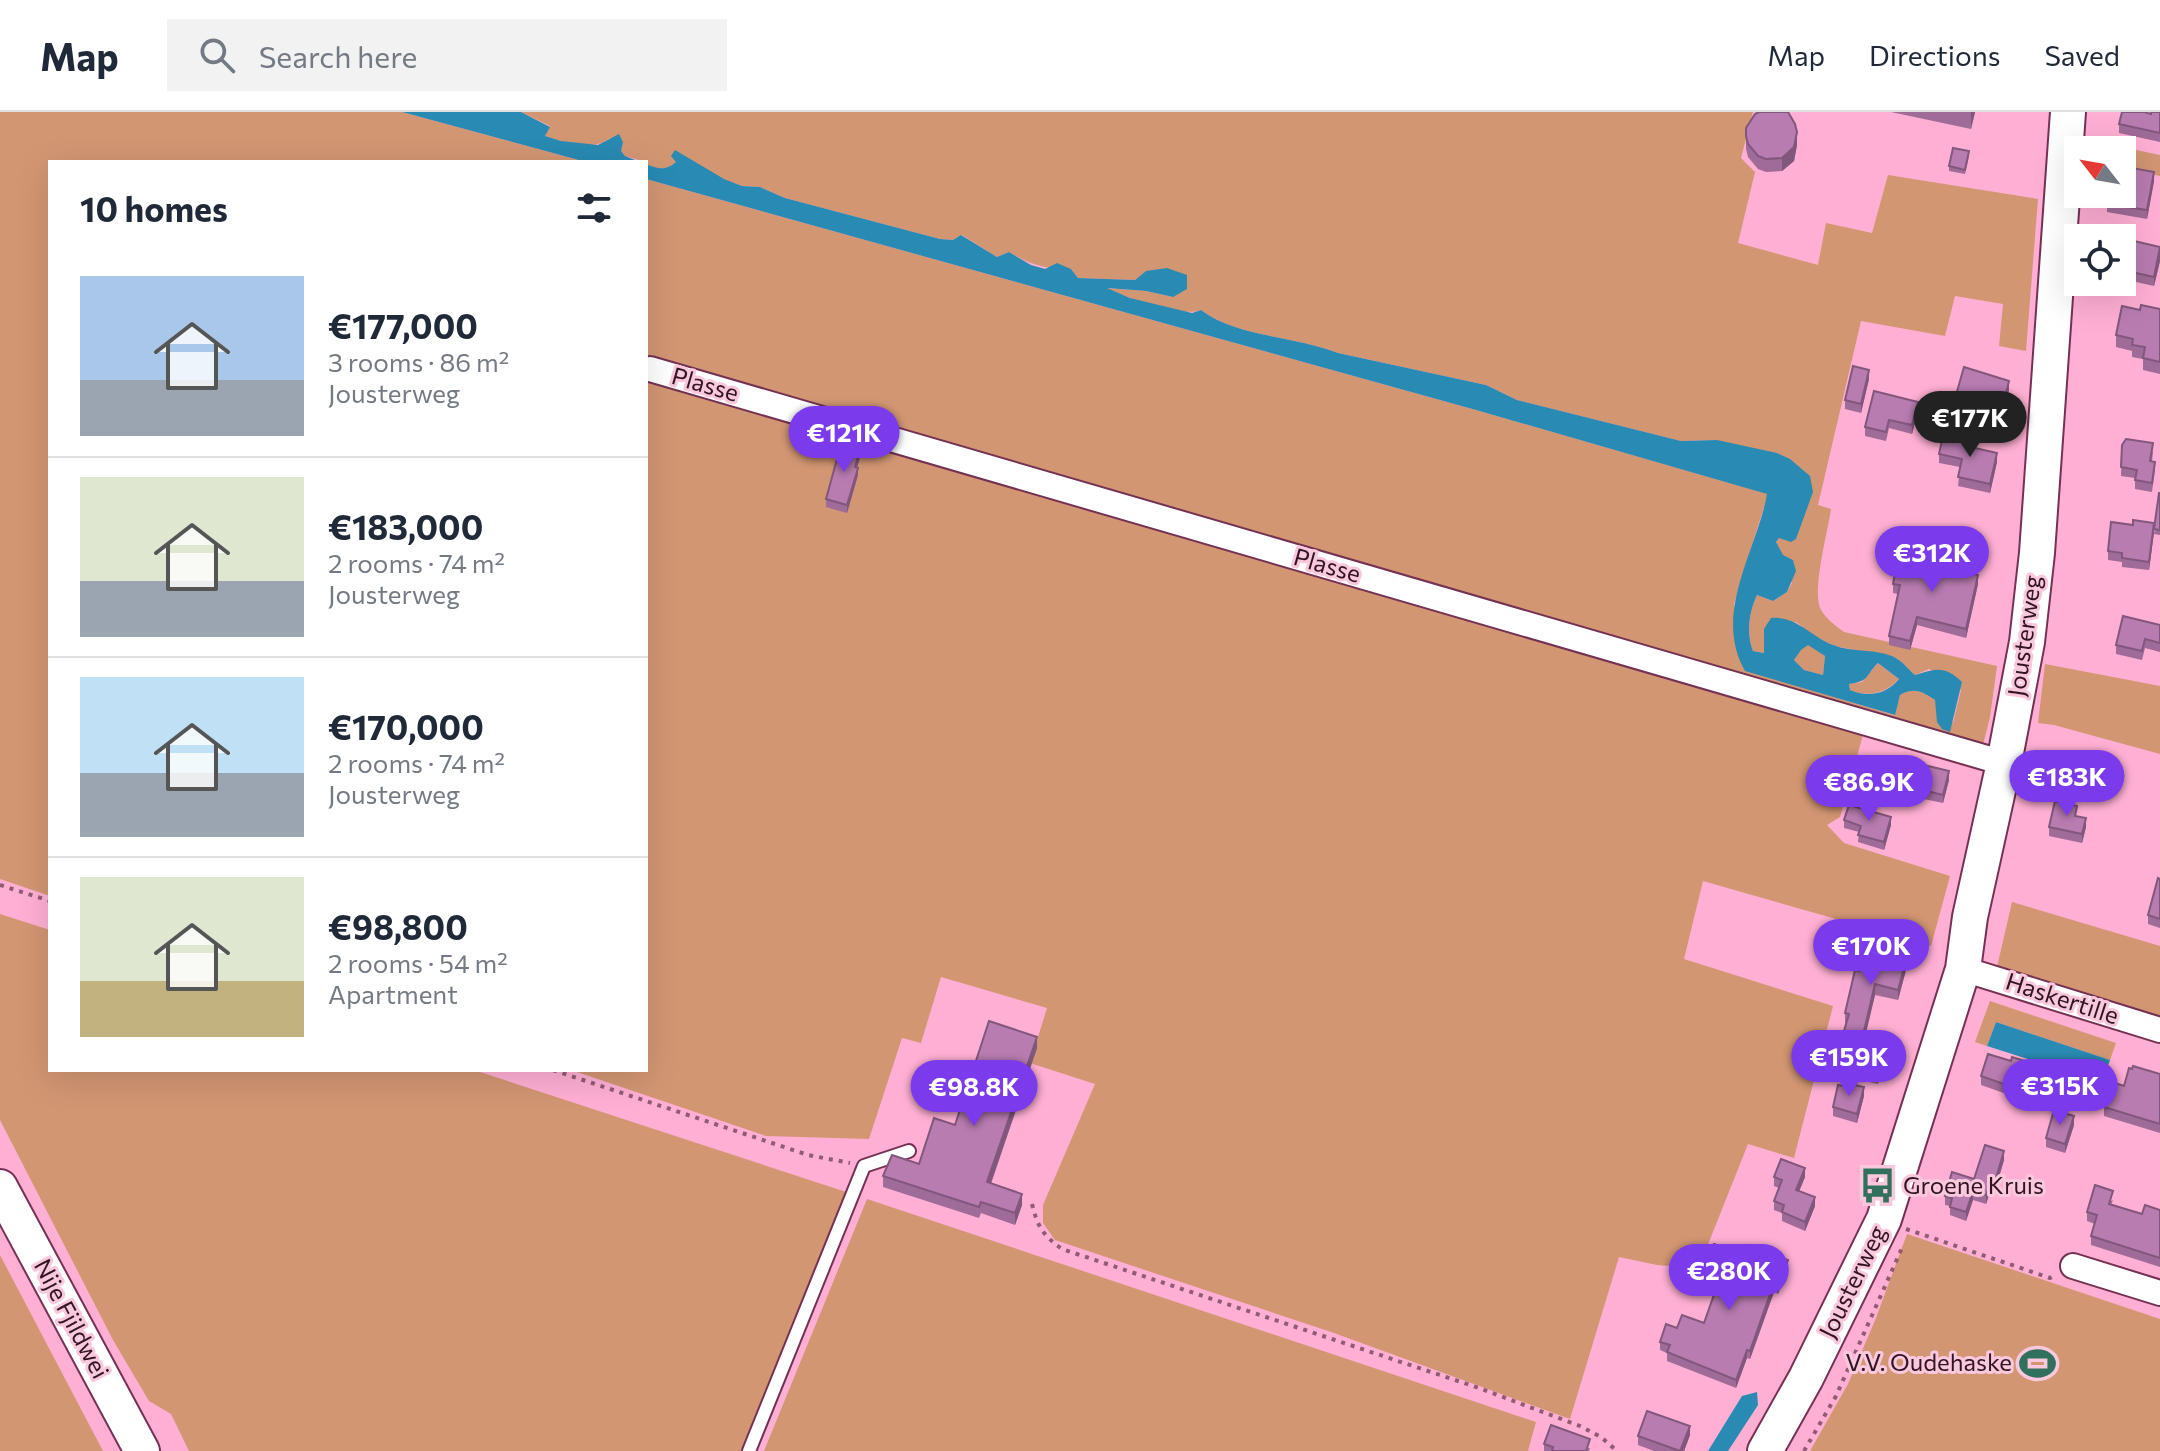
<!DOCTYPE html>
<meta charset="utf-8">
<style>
:root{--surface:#fff;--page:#f2f2f3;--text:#1f2937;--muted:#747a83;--line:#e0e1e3;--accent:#7c3aed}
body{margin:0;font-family:Commissioner,sans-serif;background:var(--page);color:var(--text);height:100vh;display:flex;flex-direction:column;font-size:30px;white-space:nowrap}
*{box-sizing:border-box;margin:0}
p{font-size:26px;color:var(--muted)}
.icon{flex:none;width:44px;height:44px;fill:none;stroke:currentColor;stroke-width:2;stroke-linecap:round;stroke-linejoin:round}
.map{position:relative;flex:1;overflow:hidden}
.panel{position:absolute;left:48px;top:48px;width:600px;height:912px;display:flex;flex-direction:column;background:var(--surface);border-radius:0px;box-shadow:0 8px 32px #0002}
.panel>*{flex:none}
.needle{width:52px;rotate:301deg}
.tools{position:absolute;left:2064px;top:24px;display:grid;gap:16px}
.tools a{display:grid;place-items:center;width:72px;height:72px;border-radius:0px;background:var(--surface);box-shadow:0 8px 32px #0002;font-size:40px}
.price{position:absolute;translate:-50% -68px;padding:0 18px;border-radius:28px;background:var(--accent);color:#fff;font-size:26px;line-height:52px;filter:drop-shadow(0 2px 4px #0008)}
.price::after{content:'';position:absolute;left:50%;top:48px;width:24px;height:18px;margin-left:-12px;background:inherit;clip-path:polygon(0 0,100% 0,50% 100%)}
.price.active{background:#222;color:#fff}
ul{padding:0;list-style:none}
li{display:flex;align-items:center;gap:24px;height:200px;padding:0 32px}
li+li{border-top:2px solid var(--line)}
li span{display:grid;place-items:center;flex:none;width:224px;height:160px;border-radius:0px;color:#555}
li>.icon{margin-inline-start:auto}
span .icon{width:96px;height:96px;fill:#fffc;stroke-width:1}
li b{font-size:34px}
h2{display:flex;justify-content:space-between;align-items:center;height:96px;padding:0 32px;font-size:34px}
header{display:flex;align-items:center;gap:48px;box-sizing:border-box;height:112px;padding:0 40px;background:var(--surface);border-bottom:2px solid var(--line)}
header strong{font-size:38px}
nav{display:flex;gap:44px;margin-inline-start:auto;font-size:28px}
.search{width:560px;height:72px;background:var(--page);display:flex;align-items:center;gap:20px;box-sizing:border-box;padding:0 28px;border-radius:0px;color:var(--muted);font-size:30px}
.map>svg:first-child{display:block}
.green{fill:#d29673}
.water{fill:#298ab3;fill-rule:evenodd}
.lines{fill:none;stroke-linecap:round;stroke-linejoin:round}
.lane-casing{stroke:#743153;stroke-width:16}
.street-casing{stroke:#743153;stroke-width:28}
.secondary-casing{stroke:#743153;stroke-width:38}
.path{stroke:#905c74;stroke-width:4;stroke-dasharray:4 6;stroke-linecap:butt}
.lane{stroke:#fff;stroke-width:12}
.street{stroke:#fff;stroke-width:24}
.secondary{stroke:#fff;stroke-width:34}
.wall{fill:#9f6b98}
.shaded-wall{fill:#82577c}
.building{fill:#b97cb1;stroke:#82577c;stroke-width:2}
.labels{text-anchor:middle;stroke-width:6;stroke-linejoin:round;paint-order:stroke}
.street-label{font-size:24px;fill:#311422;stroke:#f9c8dd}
.poi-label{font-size:24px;fill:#311422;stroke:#f9c8dd;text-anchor:start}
</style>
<header>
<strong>Map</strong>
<div class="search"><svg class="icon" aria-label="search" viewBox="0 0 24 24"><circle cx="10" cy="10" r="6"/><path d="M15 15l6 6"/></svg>Search here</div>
<nav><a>Map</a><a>Directions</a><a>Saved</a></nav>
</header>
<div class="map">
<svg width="2160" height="1339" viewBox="0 0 2160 1339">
<rect width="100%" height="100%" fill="#ffafd3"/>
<path class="green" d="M0,0H402L586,50H50V784L0,767Z
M521,0H1753L1741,46L1755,60L1738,131L1818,153L1826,111L1872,121L1888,63L2038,87L2026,239L1999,234L2003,192L1955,184L1945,224L1861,209L1818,393L1831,397C1828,419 1811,481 1821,498C1827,508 1836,514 1844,520L1997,554L1990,605L1982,637L646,265V67L1476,298L1768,382L1734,492L1745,558L1894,603L1900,583C1914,575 1922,579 1935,588L1937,597L1953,611L1961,578L1929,557L1915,563L1897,546L1834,534L1813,523L1796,510L1764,517V541L1753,539C1746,521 1749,500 1757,483L1773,489L1787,480L1792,471L1776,430L1779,425L1796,427L1803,404L1717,328L1681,329L1517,288L1486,273L1338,241C1296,224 1236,225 1201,198C1178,206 1129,186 1106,176L1146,179L1173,185L1146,159L1135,168L1078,166L1071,157C1046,157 1031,153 1009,140L997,145L962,123L953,128L940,127L785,86L760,75L742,74L676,50C665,59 659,58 646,52V50L625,44L610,26C592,40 564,31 545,24L550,14Z
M2093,29L2160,43V64L2122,56V38H2091Z
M646,269L1863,623L1840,705L1827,713L1844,731L1950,764L1931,834L1703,769L1684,847L1833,894L1794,1046L1748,1032L1701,1150L1696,1156L1657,1153L1619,1145L1570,1307L1334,1221L1055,1128L1043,1111V1093L1095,972L1030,951L1047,896L941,865L921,931L902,926L869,1027L766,1024L571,958H646Z
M1808,532L1825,544L1823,563L1804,558L1794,548L1801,537Z
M1878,551L1899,567C1886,581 1868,586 1850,578L1849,572L1862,570Z
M2045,552L2160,574V642L2054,613L2038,611Z
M2012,790L2160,834V907L1997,855Z
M0,802L50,818V958H474L846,1080L741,1339H189L171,1302L149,1289L113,1228L0,1008Z
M1990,889L2116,931L2110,948L1996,910L1987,934L1975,930Z
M867,1087L1536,1310L1528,1339H764Z
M1907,1122L2160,1207V1339H1810L1848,1272L1876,1206Z
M0,1143L103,1339H0Z"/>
<path class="water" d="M402,0H521L550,15L545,24L561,29L598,33L619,22L623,30L621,39L625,44L640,50H586Z
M675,38L724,67L742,74L760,75L785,86L940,127L953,128L961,123L997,145L1009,140L1031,153L1045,157L1057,151L1071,157L1078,166L1135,168L1146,159L1167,156L1187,163V177L1173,185L1146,179L1107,176L1130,186L1192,201L1201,198C1236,225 1296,224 1338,241L1486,273L1517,288L1681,329L1717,328L1777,341L1790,347L1810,364L1813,380L1796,427L1791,430L1779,426L1776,430L1783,443L1793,448L1796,459L1787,480L1773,489L1757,483C1749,500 1746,521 1753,539L1764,541V517L1771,506C1797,504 1810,524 1833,533C1853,541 1877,536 1896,546C1903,550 1909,558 1915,563C1936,557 1944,553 1962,570L1950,620L1942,617L1937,610L1935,588C1922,579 1914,575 1900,583L1895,603L1745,559C1712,501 1757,439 1767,382L1476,298L646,67V52C658,57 665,59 676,50L671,44ZM1808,533L1825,544L1823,563L1804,558L1794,548L1801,538ZM1878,551L1899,567C1887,582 1868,586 1850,578L1849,572C1870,569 1865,564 1878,551Z
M1996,910L2110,948L2102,971L1987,934Z
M1757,1280L1758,1293L1728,1339H1708L1742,1284Z"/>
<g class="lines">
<defs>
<path id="lane" d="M749,1339L864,1054L909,1039"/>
<path id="street" d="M650,257L2004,651
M1963,857L2160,918
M2073,1154L2160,1181"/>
<path id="secondary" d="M0,1075L142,1339
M1765,1339L1806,1266L1884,1107L1963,857L1970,805L2004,651L2027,530L2037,441L2068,0"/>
</defs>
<use href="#lane" class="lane-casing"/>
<use href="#street" class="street-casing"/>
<use href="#secondary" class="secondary-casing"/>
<path class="path" d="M0,773L50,789
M553,958L808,1043L850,1051
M1032,1092C1038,1116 1043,1123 1062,1137L1479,1276L1580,1314L1601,1325L1617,1339
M1906,1117L2050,1166L2056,1163
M1804,1339L1836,1284L1902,1136"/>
<use href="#lane" class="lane"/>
<use href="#street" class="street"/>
<use href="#secondary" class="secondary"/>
</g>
<path class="wall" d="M1891,0H1975L1971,17Z
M2160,0V30L2119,21V12Z
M1746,16L1797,33L1794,49L1782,59L1766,60L1758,57L1748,45L1746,37Z
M1969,44L1965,62L1949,59V54Z
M2154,69L2147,107L2107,100V92Z
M2160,135V149L2154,174L2127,168V159Z
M2160,197V262L2143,258V247L2132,245V239L2116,235V223L2140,198Z
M1869,267L1861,301L1845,297V288Z
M2009,278L2003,302L1956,292V283Z
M1918,299L1912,322L1889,316L1886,329L1865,324V315Z
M2122,333L2153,340L2152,349L2155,358L2152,380L2135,377V366L2121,364Z
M1976,336L1997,350L1990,381L1958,374L1960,355L1939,351V342Z
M861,342L857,356L858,363L847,401L826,395V387Z
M2160,381V423L2154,422Z
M2133,413L2154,420L2149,458L2122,455V450L2108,448V439Z
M1957,454L1956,459L1978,472L1966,526L1917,513L1910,538L1889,533V524L1898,482L1893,481V472L1911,458Z
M2160,513V540L2145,536L2142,548L2116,542V533Z
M1949,668L1943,691L1919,686V682L1908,679V670Z
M1844,708L1891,713L1884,738L1858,730L1859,720L1844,716Z
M2049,715H2086L2082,731L2049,724Z
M2160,767V816L2148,812V803Z
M1906,858L1898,888L1875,883L1863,931L1884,944L1878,972L1853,966V957L1859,933L1844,929V919L1846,912L1845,911V901L1859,859Z
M1037,936L991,1072L1022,1093L1015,1113L981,1101L979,1106L883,1075V1064L919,1052L955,1013Z
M2160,962V1021L2104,1004V995L2124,974Z
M2041,963L2032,991L1981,973V964Z
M1864,984L1857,1011L1833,1004V995Z
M2074,1013L2065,1041L2046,1035V1026Z
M2004,1048L1996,1075L1992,1074L1986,1092L1973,1088L1966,1109L1950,1103V1094L1945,1093V1084Z
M1774,1065H1805L1799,1079L1815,1094L1805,1119L1782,1109V1101L1774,1098V1089L1779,1076L1774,1074Z
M2113,1088L2111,1093L2142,1102L2160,1098V1155L2091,1133V1124L2095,1112L2087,1109V1100Z
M1743,1143L1788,1156L1778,1182L1774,1180L1750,1247L1747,1246L1736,1276L1667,1249V1241L1660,1238V1230L1677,1216L1704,1211L1720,1164L1708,1160V1151Z
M1690,1323L1684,1339H1654L1638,1333V1324Z
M1544,1332L1590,1336L1589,1339H1544Z"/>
<path class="shaded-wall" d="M1971,0H1975L1971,17Z
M1797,20V33L1794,49L1782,59V46Z
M2154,60V69L2147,107V98Z
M2160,140V149L2154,174V165Z
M1869,258V267L1861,301V292Z
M2009,269V278L2003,302V293Z
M1918,290V299L1912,322V313Z
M861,334V342L855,362V355Z
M1997,341V350L1990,381V372Z
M858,356V363L847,401V393Z
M2154,411V420L2149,458V450Z
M1978,463V472L1966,526V517Z
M1917,505V513L1910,538V529Z
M1949,659V668L1943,691V683Z
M1891,705V713L1884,738V730Z
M2086,706V715L2082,731V722Z
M1906,848V858L1898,888V878Z
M1875,872V883L1863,934V923Z
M1037,925V936L987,1082V1070Z
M1884,936V944L1878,972V963Z
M2041,954V963L2032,991V982Z
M1864,975V984L1857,1011V1002Z
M2074,1004V1013L2065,1041V1032Z
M2004,1039V1048L1996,1075V1066Z
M1805,1056V1065L1796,1087V1078Z
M1992,1065V1074L1986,1092V1083Z
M1973,1079V1088L1966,1109V1100Z
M1022,1082V1093L1015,1113V1101Z
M1815,1085V1094L1805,1119V1110Z
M1788,1148V1156L1778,1182V1173Z
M1774,1171V1180L1750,1247V1239Z
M1747,1238V1246L1736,1276V1268Z
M1690,1314V1323L1684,1339H1680Z"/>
<path class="building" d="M1759,0H1788L1795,12L1797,20L1794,35L1782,46L1766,47L1758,44L1748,32L1746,24V16L1755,2Z
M2122,0H2144L2151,2V0H2160V21L2119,12Z
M1953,36L1969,39L1965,58L1949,54Z
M2132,56L2154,60L2147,98L2107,92L2109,82H2122V57L2132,59Z
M2134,129L2160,135L2154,165L2127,159Z
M2141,193L2160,197V250L2143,246L2145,235L2132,233L2133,227L2116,223L2122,194L2140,198Z
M1853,254L1869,258L1861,292L1845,288Z
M1964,255L2009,269L2003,293L1956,283Z
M1874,279L1918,290L1912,313L1889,308L1886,320L1865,315Z
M1943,324L1976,331L1975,336L1997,341L1990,372L1958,365L1962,347L1939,342Z
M2126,327L2153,331L2150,349L2155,350L2152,371L2135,368L2137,358L2121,355L2122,333Z
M842,329L861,334L855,355L858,356L847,393L826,387Z
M2159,381H2160V418L2154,417Z
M2133,408L2154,411L2149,450L2122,446V441L2108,439L2111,410L2133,413Z
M1915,438L1957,445L1954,458L1978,463L1966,517L1917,505L1910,529L1889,524L1900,473L1893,472L1896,455L1911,458Z
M2123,504L2160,513V531L2145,527L2142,539L2116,533Z
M1924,653L1949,659L1943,683L1919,677L1920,673L1908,670L1911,654L1923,656Z
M2055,689L2077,694L2075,704L2086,706L2082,722L2049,715Z
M1849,693L1891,705L1884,730L1858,723L1861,714L1844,708Z
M2158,766L2160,767V807L2148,803Z
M1879,841L1906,848L1898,878L1875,872L1863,923L1844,919L1849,902L1845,901L1855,858L1859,859L1863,843L1878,846Z
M989,909L1037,925L987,1070L1022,1082L1015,1101L981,1090L979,1095L883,1064L892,1043L919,1052L934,1006L955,1013Z
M1859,930L1884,936L1878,963L1853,957Z
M1988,942L2011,949L2012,945L2041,954L2032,982L1981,964Z
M2133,954L2160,962V1012L2104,995L2112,970L2124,974L2129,956L2132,957Z
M1845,971L1864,975L1857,1002L1833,995L1838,973L1844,974Z
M2054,998L2074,1004L2065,1032L2046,1026Z
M1985,1033L2004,1039L1996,1066L1992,1065L1986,1083L1973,1079L1966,1100L1950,1095L1952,1086L1945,1084L1952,1060L1974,1067Z
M1781,1047L1805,1056L1796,1078L1815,1085L1805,1110L1782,1100L1784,1093L1774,1089L1782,1068L1774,1065Z
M2095,1073L2113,1079L2109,1092L2142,1102L2145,1093L2160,1098V1146L2091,1124L2097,1103L2087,1100Z
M1714,1132L1743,1143L1747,1133L1788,1148L1778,1173L1774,1171L1750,1239L1747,1238L1736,1268L1667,1240L1670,1233L1660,1230L1666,1212L1677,1216L1682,1203L1704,1211L1723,1157L1708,1151Z
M1647,1299L1690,1314L1680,1339L1638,1324Z
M1551,1313L1590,1327L1586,1339H1552L1553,1335L1544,1332Z"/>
<defs>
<symbol id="bus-bare" viewBox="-9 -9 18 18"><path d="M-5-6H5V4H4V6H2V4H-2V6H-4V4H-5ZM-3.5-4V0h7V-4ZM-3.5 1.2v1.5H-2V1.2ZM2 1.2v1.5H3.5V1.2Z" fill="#31705d" stroke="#f9c8dd" stroke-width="2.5" paint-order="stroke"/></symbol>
<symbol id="stadium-bare" viewBox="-9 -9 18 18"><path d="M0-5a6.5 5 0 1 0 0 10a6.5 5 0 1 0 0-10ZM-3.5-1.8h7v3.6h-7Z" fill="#31705d" stroke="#f9c8dd" stroke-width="2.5" paint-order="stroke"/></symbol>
</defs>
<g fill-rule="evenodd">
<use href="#bus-bare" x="1852" y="1048" width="51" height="51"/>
<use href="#stadium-bare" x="2012" y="1226" width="51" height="51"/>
</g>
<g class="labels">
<g class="street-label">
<text transform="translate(705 273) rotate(16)" y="8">Plasse</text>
<text transform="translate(1327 454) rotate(16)" y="8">Plasse</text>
<text transform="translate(2025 524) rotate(-82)" y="8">Jousterweg</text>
<text transform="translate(2062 887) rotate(18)" y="8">Haskertille</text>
<text transform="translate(1853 1170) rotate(-64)" y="8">Jousterweg</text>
<text transform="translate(71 1207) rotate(62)" y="8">Nije Fjildwei</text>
</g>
<g class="poi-label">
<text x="1903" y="1082">Groene Kruis</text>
<text x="2012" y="1259" text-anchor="end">V.V. Oudehaske</text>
</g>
</g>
</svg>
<div class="tools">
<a><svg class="needle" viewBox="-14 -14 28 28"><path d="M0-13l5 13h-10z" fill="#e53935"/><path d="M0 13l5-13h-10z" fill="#747a83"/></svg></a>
<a><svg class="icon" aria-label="locate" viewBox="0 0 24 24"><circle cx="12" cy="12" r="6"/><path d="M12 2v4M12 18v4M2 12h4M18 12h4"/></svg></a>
</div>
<b class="price active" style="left:1970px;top:347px">€177K</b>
<b class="price" style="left:844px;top:362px">€121K</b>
<b class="price" style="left:1932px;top:482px">€312K</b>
<b class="price" style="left:2067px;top:706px">€183K</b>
<b class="price" style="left:1869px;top:711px">€86.9K</b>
<b class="price" style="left:1871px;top:875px">€170K</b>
<b class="price" style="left:1849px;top:986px">€159K</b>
<b class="price" style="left:2060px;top:1015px">€315K</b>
<b class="price" style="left:974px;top:1016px">€98.8K</b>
<b class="price" style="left:1729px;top:1200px">€280K</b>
<section class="panel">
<h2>10 homes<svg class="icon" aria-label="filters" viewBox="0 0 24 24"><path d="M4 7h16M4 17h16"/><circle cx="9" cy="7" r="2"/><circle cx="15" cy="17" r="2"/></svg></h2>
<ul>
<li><span style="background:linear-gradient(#a9c7e8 65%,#9aa5b1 0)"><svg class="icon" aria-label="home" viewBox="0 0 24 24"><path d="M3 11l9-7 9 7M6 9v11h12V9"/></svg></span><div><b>€177,000</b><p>3 rooms · 86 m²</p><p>Jousterweg</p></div></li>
<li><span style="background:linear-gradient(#dfe7d0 65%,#9aa5b1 0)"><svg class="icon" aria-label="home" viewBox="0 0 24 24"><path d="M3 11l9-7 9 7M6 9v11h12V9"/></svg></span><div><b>€183,000</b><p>2 rooms · 74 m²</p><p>Jousterweg</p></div></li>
<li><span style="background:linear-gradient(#bfe0f5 60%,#9aa5b1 0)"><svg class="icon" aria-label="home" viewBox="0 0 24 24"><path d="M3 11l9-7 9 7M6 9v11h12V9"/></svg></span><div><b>€170,000</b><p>2 rooms · 74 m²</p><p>Jousterweg</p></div></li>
<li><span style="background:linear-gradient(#dfe7d0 65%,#c2b280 0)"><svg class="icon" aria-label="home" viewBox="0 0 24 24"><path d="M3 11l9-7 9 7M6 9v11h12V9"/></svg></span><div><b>€98,800</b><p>2 rooms · 54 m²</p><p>Apartment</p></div></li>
</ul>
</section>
</div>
